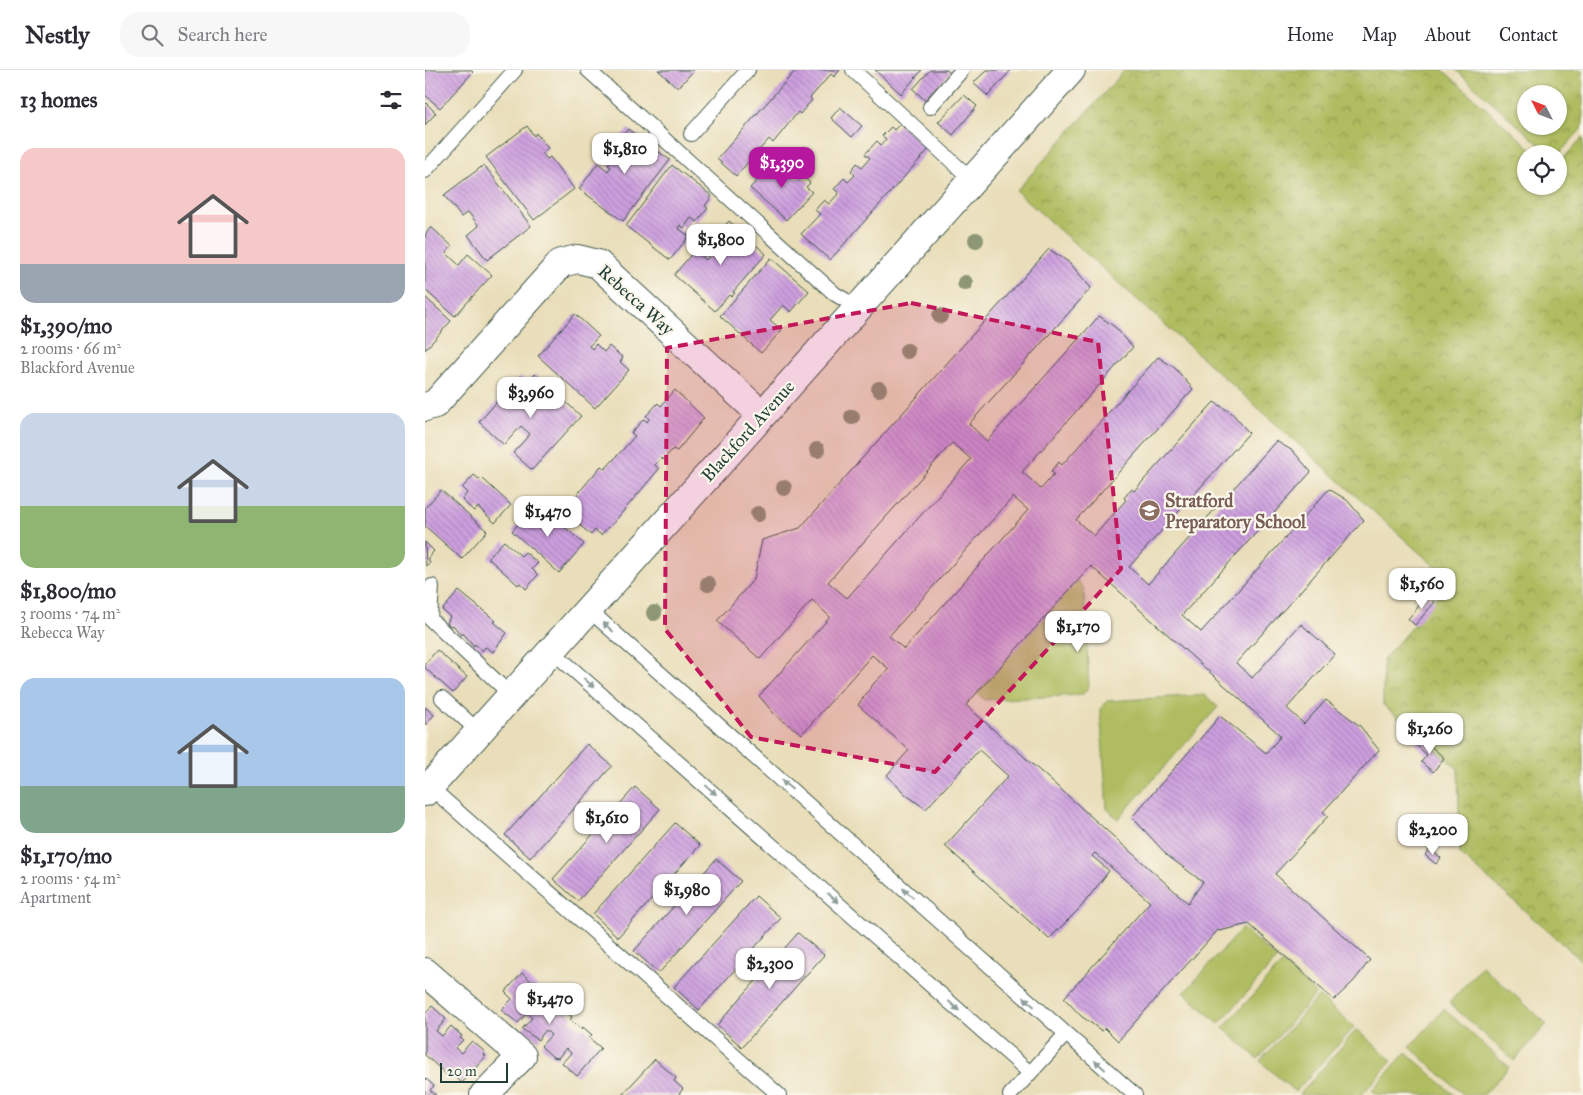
<!DOCTYPE html>
<meta charset="utf-8">
<style>
:root{--surface:#fff;--page:#f7f7f7;--text:#2b2b33;--muted:#7c7c81;--line:#e1e1e2;--accent:#b5179e}
body{margin:0;font-family:"IM FELL Great Primer",serif;background:var(--page);color:var(--text);height:100vh;display:flex;flex-direction:column;font-size:19px;white-space:nowrap}
*{box-sizing:border-box;margin:0}
p{font-size:16px;color:var(--muted)}
.icon{flex:none;width:28px;height:28px;fill:none;stroke:currentColor;stroke-width:2;stroke-linecap:round;stroke-linejoin:round}
.map{position:relative;flex:1;overflow:hidden}
.details{display:flex;flex-direction:column;background:var(--surface);width:425px}
.details>*{flex:none}
.needle{width:32px;rotate:312deg}
.buttons{position:absolute;left:1092px;top:15px;display:grid;gap:10px}
.buttons a{display:grid;place-items:center;width:50px;height:50px;border-radius:50%;background:var(--surface);box-shadow:0 1px 4px #0004;font-size:25px}
.scale{position:absolute;left:15px;bottom:12px;width:68px;box-sizing:border-box;padding-left:5px;border:2px solid #1f3d34;border-top:0;font-size:14px;line-height:18px;white-space:nowrap;color:#1f3d34;-webkit-text-stroke:4px #fbf7ec;paint-order:stroke}
.price{position:absolute;translate:-50% -42px;padding:0 11px;border-radius:10px;background:#fff;color:#222;font-size:16px;line-height:32px;filter:drop-shadow(0 1px 2px #0008)}
.price::after{content:'';position:absolute;left:50%;top:30px;width:15px;height:11px;margin-left:-8px;background:inherit;clip-path:polygon(0 0,100% 0,50% 100%)}
.price.on{background:var(--accent);color:#fff}
ul{padding:0;list-style:none}
li{display:grid;align-content:center;gap:10px;height:265px;padding:0 20px}
li span{display:grid;place-items:center;height:155px;border-radius:15px;color:#555}
li>.icon{margin-inline-start:auto}
span .icon{width:90px;height:90px;fill:#fffc;stroke-width:1}
li b{font-size:21px}
h2{display:flex;justify-content:space-between;align-items:center;height:60px;padding:0 20px;font-size:21px}
header{display:flex;align-items:center;gap:30px;box-sizing:border-box;height:70px;padding:0 25px;background:var(--surface);border-bottom:1px solid var(--line)}
header strong{font-size:24px}
nav{display:flex;gap:28px;margin-inline-start:auto;font-size:18px}
.search{width:350px;height:45px;background:var(--page);display:flex;align-items:center;gap:12px;box-sizing:border-box;padding:0 18px;border-radius:20px;color:var(--muted);font-size:19px}
main{display:flex;flex:1;min-height:0}
.map>svg:first-child{display:block}
.grass{fill:#afbc5e;stroke:#677c49}
.park{fill:url(#park-crowns);stroke:#677c49;fill-rule:evenodd}
.building{fill:url(#building-back-hatch);fill-rule:evenodd}
.lines{fill:none;stroke-linecap:round;stroke-linejoin:round}
.lane-casing{stroke:#3d5548;stroke-width:16}
.street-casing{stroke:#3d5548;stroke-width:30}
.lane{stroke:#fff;stroke-width:14}
.street{stroke:#fff;stroke-width:28}
.tree{fill:#8e9775}
.oneway{fill:#8f9e9a}
.marked{fill:#c2185b;fill-opacity:0.2;stroke:#c2185b;stroke-width:4;stroke-dasharray:10 6;stroke-linejoin:round}
.labels{text-anchor:middle;stroke-width:4.5;stroke-linejoin:round;paint-order:stroke}
.street-label{font-size:18px;fill:#1f3d34;stroke:#fbf7ec}
.education-label{font-size:18px;font-weight:bold;fill:#785e54;stroke:#fbf7ec;text-anchor:start}
</style>
<header>
<strong>Nestly</strong>
<div class="search"><svg class="icon" aria-label="search" viewBox="0 0 24 24"><circle cx="10" cy="10" r="6"/><path d="M15 15l6 6"/></svg>Search here</div>
<nav><a>Home</a><a>Map</a><a>About</a><a>Contact</a></nav>
</header>
<main>
<section class="details">
<h2>13 homes<svg class="icon" aria-label="filters" viewBox="0 0 24 24"><path d="M4 7h16M4 17h16"/><circle cx="9" cy="7" r="2"/><circle cx="15" cy="17" r="2"/></svg></h2>
<ul>
<li><span style="background:linear-gradient(#f6c9c9 75%,#9aa5b1 0)"><svg class="icon" aria-label="home" viewBox="0 0 24 24"><path d="M3 11l9-7 9 7M6 9v11h12V9"/></svg></span><div><b>$1,390/mo</b><p>2 rooms · 66 m²</p><p>Blackford Avenue</p></div></li>
<li><span style="background:linear-gradient(#c9d6e8 60%,#8fb573 0)"><svg class="icon" aria-label="home" viewBox="0 0 24 24"><path d="M3 11l9-7 9 7M6 9v11h12V9"/></svg></span><div><b>$1,800/mo</b><p>3 rooms · 74 m²</p><p>Rebecca Way</p></div></li>
<li><span style="background:linear-gradient(#a9c7e8 70%,#7fa58c 0)"><svg class="icon" aria-label="home" viewBox="0 0 24 24"><path d="M3 11l9-7 9 7M6 9v11h12V9"/></svg></span><div><b>$1,170/mo</b><p>2 rooms · 54 m²</p><p>Apartment</p></div></li>
</ul>
</section>
<div class="map">
<svg width="1158" height="1025" viewBox="0 0 1158 1025">
<defs>
<pattern id="park-crowns" width="20" height="18" patternUnits="userSpaceOnUse" patternTransform="scale(1.25)"><rect width="20" height="18" fill="#afbc5e"/><path d="M2 6a3 3 0 1 1 6 0M12 15a3 3 0 1 1 6 0" fill="none" stroke="#8e9a4e"/></pattern>
<pattern id="building-back-hatch" width="6" height="6" patternUnits="userSpaceOnUse" patternTransform="scale(1.25)"><rect width="6" height="6" fill="#cd9fdf"/><path d="M-1 5l2 2M0 0l6 6M5-1l2 2" fill="none" stroke="#a683b6"/></pattern>
</defs>
<rect width="100%" height="100%" fill="#fbf7ec"/>
<filter id="ink" filterUnits="userSpaceOnUse"><feTurbulence type="fractalNoise" baseFrequency=".02" numOctaves="2"/><feDisplacementMap in="SourceGraphic" scale="10" xChannelSelector="R" yChannelSelector="G"/><feConvolveMatrix kernelMatrix="1 2 1 2 8 2 1 2 1" color-interpolation-filters="sRGB"/></filter>
<filter id="wash" filterUnits="userSpaceOnUse"><feTurbulence type="fractalNoise" baseFrequency=".0096" numOctaves="4" result="noise"/><feDisplacementMap in="SourceGraphic" scale="20" xChannelSelector="R" yChannelSelector="G"/><feGaussianBlur stdDeviation="1.12" result="paint"/><feColorMatrix in="noise" values="0 0 0 0 0 0 0 0 0 0 0 0 0 0 0 0 0 1.4 0 .05"/><feComposite in="paint" operator="in"/></filter>
<g filter="url(#wash)">
<rect width="100%" height="100%" fill="#e9deb9"/>
<path class="grass" d="M652,511L659,518L664,617L657,625L559,630L552,623Z
M780,625L793,637L693,749L682,739L675,639L682,631Z
M817,858L852,889L794,954L759,923Z
M857,893L891,924L833,989L798,958Z
M1057,896L1122,954L1089,991L1024,933Z
M894,926L929,957L870,1022L835,991Z
M1019,939L1084,997L1059,1025H1039L985,977Z
M932,959L967,991L936,1025H874Z
M981,982L1029,1025H953L947,1020Z"/>
<path class="park" d="M700,0H1018L1112,84H1101V116H1134V93L1158,67V892L1035,784L1033,699L958,635V590L1026,511L591,121Z
M1031,0H1158V57L1134,84H1125ZM1101,24H1134V56H1101Z"/>
<g id="blocks">
<path class="building" d="M0,0H46L48,2L15,38L0,25Z
M233,0H269L253,18Z
M371,0H415L409,7L406,4L385,28L387,30L375,44L373,42L348,73L344,69L311,106L292,89Z
M450,0H497L476,24Z
M505,0H522L525,3L500,30L488,19Z
M562,0H586L563,26L548,13Z
M539,25L552,36L528,65L513,52Z
M0,32L11,43L0,55Z
M415,37L437,56L427,67L406,48Z
M475,54L504,79L405,190L376,164L395,144L390,140L399,130L404,134L414,123L409,119L419,108L423,112L430,105L426,101L432,93L437,97L445,88L440,84L452,71L456,75L461,69L457,66L466,57L469,60Z
M102,56L109,66L111,63L123,78L117,83L122,89L125,87L149,119L109,150L61,87Z
M203,59L245,90L198,151L154,119L173,93L183,101L186,97L183,95L190,86L184,81Z
M351,90L357,96L361,91L371,100L367,104L372,109L376,105L385,113L381,117L387,122L361,150L325,118Z
M59,95L106,156L62,190L43,165L54,156L43,142L36,147L19,125Z
M247,95L287,126L280,136L283,138L272,152L266,148L259,158L255,155L253,158L264,166L245,190L201,156Z
M304,151L341,184L308,222L310,223L306,227L304,225L290,241L249,205L270,180L281,190L284,187L280,183L289,173L287,170Z
M6,157L27,176L21,183L34,195L43,184L67,205L30,246L0,220V165Z
M624,179L645,193L666,218L544,354L562,371L674,246L690,257L708,277L597,402L616,419L629,404L626,401L634,392L637,395L733,287L750,298L768,319L651,450L669,466L701,430L699,428L706,419L709,421L789,332L807,343L824,363L704,497L723,514L851,371L868,381L886,402L757,545L776,562L904,419L922,430L939,450L811,593L827,608L876,554L910,584L862,638L879,654L901,630L935,656L954,680L898,742L903,746L850,804L945,890L929,911L909,930L824,854L794,861L793,860L693,971L680,958L677,961L656,946L639,928L725,832L670,783L667,786L684,801L656,837L624,869L520,776L583,706L554,680L501,739L480,724L462,705L484,680L433,635L449,613L464,599L447,585L377,664L351,646L334,626L405,547L387,530L335,589L292,551L329,509L337,470L375,458ZM527,373L546,389L422,528L403,512ZM588,427L603,440L479,579L464,566ZM666,496L856,666L841,683L795,646L707,747L743,786L778,812L763,833L541,635Z
M346,188L384,221L366,242L358,235L345,250L357,260L336,283L295,246Z
M0,227L26,251L0,280Z
M150,244L174,266L164,276L167,279L171,274L179,282L184,276L198,288L195,292L204,300L170,338L113,286Z
M110,304L156,346L107,400L88,383L105,364L96,356L79,375L54,352L95,306L102,313Z
M250,320L279,348L252,381L248,379L238,390L236,388L230,395L234,399L184,458L183,457L176,465L170,460L166,465L141,443L153,430L150,427L176,396L180,399L210,366L206,363L219,349L222,352L224,349L221,346L233,333L236,336Z
M49,405L55,410L57,408L86,435L70,453L53,437L49,441L37,430L42,423L37,418Z
M16,420L62,461L37,489L0,456V438Z
M112,433L159,474L134,503L87,461Z
M79,471L96,486L100,482L113,493L107,499L113,505L101,519L95,513L93,515L63,488Z
M0,472L9,481L3,488L5,493L1,496Z
M34,521L71,551L69,552L82,563L68,582L60,577L57,581L50,574L49,576L38,563L36,565L28,555L25,556L22,553L25,547L17,540Z
M1003,525L1010,532L990,555L983,549Z
M12,580L42,607L28,623L0,598V594Z
M0,637L9,645L0,655Z
M996,667L1019,688L1008,702L996,692L1002,685L990,674Z
M162,674L187,696L105,788L80,765Z
M210,717L235,739L153,831L128,809Z
M250,753L275,775L193,867L168,844Z
M1005,779L1016,788L1011,794L1000,785Z
M291,789L316,811L234,903L209,881Z
M331,826L356,848L274,940L249,917Z
M373,863L399,885L317,977L292,955Z
M97,903L112,916L110,919L116,924L118,921L127,929L124,932L135,942L138,939L147,947L145,950L156,959L158,957L167,965L164,968L176,978L152,1006L137,993L146,983L141,978L133,988L128,987L116,976L126,965L121,960L113,970L97,959L107,948L102,943L93,953L76,940L87,929L80,922Z
M7,936L21,949L11,961L17,966L26,956L37,966L35,968L38,970L30,978L36,983L47,971L60,982L58,984L61,986L37,1013L25,1002L22,1005L0,985V944Z
M230,989L251,1008L249,1011L258,1019L253,1025H197Z
M0,1008L9,1016L5,1020L11,1025H0Z"/>
</g>
</g>
<g filter="url(#ink)">
<use href="#blocks" fill-opacity="0" stroke="#3d5548" stroke-width="1"/>
<g class="lines">
<defs>
<path id="lane" d="M163,0L410,224L432,237
M428,0L547,110
M505,37L537,0
M266,64L323,0
M0,101L90,0
M7,516L5,549L87,626
M164,540L710,1025
M127,581L605,1003
M17,628L54,662
M5,717L354,1025
M585,1025L641,964"/>
<path id="street" d="M0,337L10,334L136,193L153,189L173,194L337,345
M0,722L646,0
M0,902L97,986L59,1025"/>
</defs>
<use href="#lane" class="lane-casing"/>
<use href="#street" class="street-casing"/>
<use href="#lane" class="lane"/>
<use href="#street" class="street"/>
</g>
<g class="tree">
<circle cx="551" cy="170" r="8"/>
<circle cx="540" cy="213" r="8"/>
<circle cx="515" cy="246" r="8"/>
<circle cx="482" cy="281" r="8"/>
<circle cx="454" cy="319" r="8"/>
<circle cx="427" cy="347" r="8"/>
<circle cx="392" cy="380" r="8"/>
<circle cx="359" cy="418" r="8"/>
<circle cx="333" cy="444" r="8"/>
<circle cx="283" cy="514" r="8"/>
<circle cx="229" cy="543" r="8"/>
</g>
<defs><path id="oneway-solid" d="M-6-.8H1V-3.2L6.5 0L1 3.2V.8H-6Z" transform="scale(1.25)"/></defs>
<g class="oneway">
<use href="#oneway-solid" transform="translate(183 557) rotate(-139)"/>
<use href="#oneway-solid" transform="translate(164 613) rotate(42)"/>
<use href="#oneway-solid" transform="translate(362 715) rotate(-138)"/>
<use href="#oneway-solid" transform="translate(286 720) rotate(41)"/>
<use href="#oneway-solid" transform="translate(483 823) rotate(-138)"/>
<use href="#oneway-solid" transform="translate(408 828) rotate(42)"/>
<use href="#oneway-solid" transform="translate(604 932) rotate(-138)"/>
<use href="#oneway-solid" transform="translate(529 936) rotate(42)"/>
<use href="#oneway-solid" transform="translate(675 995) rotate(-139)"/>
</g>
</g>
<path class="marked" d="M486,233L673,272L696,499L510,702L326,667L240,559L242,278Z"/>
<defs>
<symbol id="school-disc" viewBox="-11 -11 22 22"><circle r="9.5" fill="#8d6e63" stroke="#fbf7ec"/><path d="M0-5L7-2L0 1L-7-2ZM-4 1L0 2.5L4 1V4Q0 6-4 4Z" fill="#fff"/></symbol>
</defs>
<g fill-rule="evenodd">
<use href="#school-disc" x="712" y="428" width="25" height="25"/>
</g>
<g class="labels">
<g class="street-label">
<text transform="translate(211 230) rotate(42)" y="6">Rebecca Way</text>
<text transform="translate(323 361) rotate(-48)" y="6">Blackford Avenue</text>
</g>
<g class="education-label">
<text x="740" y="437">Stratford<tspan x="740" dy="21">Preparatory School</tspan></text>
</g>
</g>
</svg>
<div class="buttons">
<a><svg class="needle" viewBox="-14 -14 28 28"><path d="M0-13l5 13h-10z" fill="#e53935"/><path d="M0 13l5-13h-10z" fill="#7c7c81"/></svg></a>
<a><svg class="icon" aria-label="locate" viewBox="0 0 24 24"><circle cx="12" cy="12" r="6"/><path d="M12 2v4M12 18v4M2 12h4M18 12h4"/></svg></a>
</div>
<div class="scale">20 m</div>
<b class="price" style="left:200px;top:105px">$1,810</b>
<b class="price on" style="left:357px;top:119px">$1,390</b>
<b class="price" style="left:296px;top:196px">$1,800</b>
<b class="price" style="left:106px;top:349px">$3,960</b>
<b class="price" style="left:123px;top:468px">$1,470</b>
<b class="price" style="left:997px;top:540px">$1,560</b>
<b class="price" style="left:653px;top:583px">$1,170</b>
<b class="price" style="left:1005px;top:685px">$1,260</b>
<b class="price" style="left:182px;top:774px">$1,610</b>
<b class="price" style="left:1008px;top:786px">$2,200</b>
<b class="price" style="left:262px;top:846px">$1,980</b>
<b class="price" style="left:345px;top:920px">$2,300</b>
<b class="price" style="left:125px;top:955px">$1,470</b>
</div>
</main>
